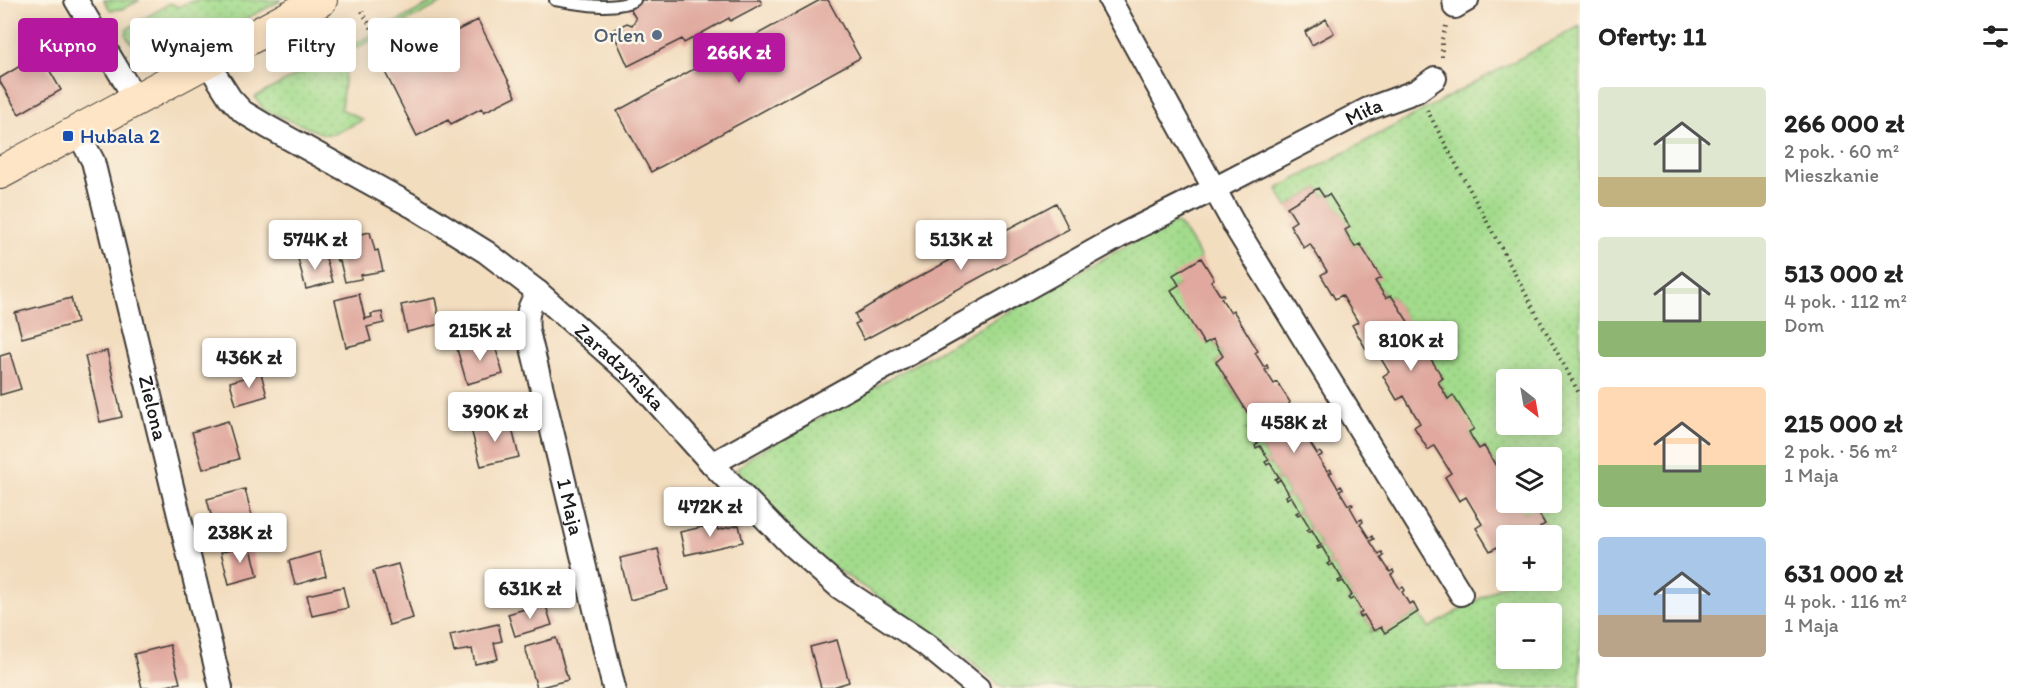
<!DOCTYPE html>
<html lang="pl">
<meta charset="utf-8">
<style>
:root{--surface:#fff;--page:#f6f6f6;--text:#222;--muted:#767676;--accent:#b5179e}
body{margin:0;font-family:Itim,sans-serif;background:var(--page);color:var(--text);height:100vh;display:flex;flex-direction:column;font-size:22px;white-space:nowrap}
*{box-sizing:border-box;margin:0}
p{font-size:20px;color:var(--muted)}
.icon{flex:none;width:33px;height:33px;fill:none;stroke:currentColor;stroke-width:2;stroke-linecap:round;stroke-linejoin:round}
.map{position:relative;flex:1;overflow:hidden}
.details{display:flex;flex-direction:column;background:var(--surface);width:450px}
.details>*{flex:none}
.banner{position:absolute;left:18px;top:18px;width:570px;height:54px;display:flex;gap:12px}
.needle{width:39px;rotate:149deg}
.controls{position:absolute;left:1496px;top:369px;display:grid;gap:12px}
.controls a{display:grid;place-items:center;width:66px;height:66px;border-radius:6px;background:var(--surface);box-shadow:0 3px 15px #0003;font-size:30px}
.price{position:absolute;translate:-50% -51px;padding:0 14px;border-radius:6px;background:#fff;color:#222;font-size:20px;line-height:39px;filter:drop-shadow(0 2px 3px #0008)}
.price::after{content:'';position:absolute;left:50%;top:36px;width:18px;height:14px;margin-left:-9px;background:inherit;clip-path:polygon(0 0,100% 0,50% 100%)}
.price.on{background:var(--accent);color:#fff}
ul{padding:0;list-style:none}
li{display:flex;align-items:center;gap:18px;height:150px;padding:0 18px}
li span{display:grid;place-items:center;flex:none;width:168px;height:120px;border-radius:6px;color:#555}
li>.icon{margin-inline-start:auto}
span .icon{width:72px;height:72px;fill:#fffc;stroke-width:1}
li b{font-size:26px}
h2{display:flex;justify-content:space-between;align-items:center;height:72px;padding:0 18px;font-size:26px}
.chip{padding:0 21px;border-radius:6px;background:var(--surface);box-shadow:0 3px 15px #0003;font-size:21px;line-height:54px}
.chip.on{background:var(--accent);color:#fff}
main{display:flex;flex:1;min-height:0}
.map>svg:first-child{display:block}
.grass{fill:url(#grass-dots);stroke:#607c54;stroke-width:1.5;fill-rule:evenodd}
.building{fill:#e0a89e}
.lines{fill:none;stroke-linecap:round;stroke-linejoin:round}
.service-casing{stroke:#3c3934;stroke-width:14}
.minor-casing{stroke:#3c3934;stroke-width:26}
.secondary-casing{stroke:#3c3934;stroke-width:34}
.path{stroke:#3c3934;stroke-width:4;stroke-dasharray:1.5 4.5;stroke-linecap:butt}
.service{stroke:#fff;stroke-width:10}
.minor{stroke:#fff;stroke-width:22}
.secondary{stroke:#fee5c5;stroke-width:32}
.service-dot{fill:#5c6f8a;stroke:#fcf5e5;stroke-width:2}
.transit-dot{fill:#1a4fb4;stroke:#fcf5e5;stroke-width:2}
.labels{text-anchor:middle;stroke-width:5;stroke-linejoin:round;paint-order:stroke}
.service-label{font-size:21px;fill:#4e5e75;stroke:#fcf5e5;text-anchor:end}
.street-label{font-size:21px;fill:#1c1c1c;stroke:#fcf5e5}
.transit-label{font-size:21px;fill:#164399;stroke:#fcf5e5;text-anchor:start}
</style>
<main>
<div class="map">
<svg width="1580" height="688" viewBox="0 0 1580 688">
<defs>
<pattern id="grass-dots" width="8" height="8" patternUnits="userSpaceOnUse" patternTransform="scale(1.5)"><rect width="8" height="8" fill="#a3db8c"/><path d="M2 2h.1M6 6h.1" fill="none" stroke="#8cbb78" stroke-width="1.8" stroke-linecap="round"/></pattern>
</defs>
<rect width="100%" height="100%" fill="#fcf5e5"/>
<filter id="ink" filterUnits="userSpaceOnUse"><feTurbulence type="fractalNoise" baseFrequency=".0167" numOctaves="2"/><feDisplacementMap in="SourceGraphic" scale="12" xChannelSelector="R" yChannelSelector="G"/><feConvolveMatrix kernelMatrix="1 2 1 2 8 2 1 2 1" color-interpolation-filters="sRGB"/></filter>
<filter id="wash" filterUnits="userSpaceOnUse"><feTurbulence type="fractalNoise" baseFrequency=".008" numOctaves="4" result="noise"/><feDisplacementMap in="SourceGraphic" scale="24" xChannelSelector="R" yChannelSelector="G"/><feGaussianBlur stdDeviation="1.35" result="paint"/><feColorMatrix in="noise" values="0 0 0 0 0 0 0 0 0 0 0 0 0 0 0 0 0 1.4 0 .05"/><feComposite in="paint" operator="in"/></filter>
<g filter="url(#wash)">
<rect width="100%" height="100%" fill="#f3ddbf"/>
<path class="grass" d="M104,0H140L123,9L110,10Z
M196,0H282L178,54L150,57L138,50L126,36L127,29L170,3L178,7Z
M437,0H447L347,53L341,109L363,120L334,134H323L264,110L255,97Z
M1580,26V688H1003L956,648L806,549L737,469L753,455L1167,223H1176L1183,229L1201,258L1179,285L1171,290L1218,348L1223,356L1216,362L1248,415L1257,411L1262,419L1245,430L1250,429L1258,443L1255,445L1256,448L1260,446L1269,460L1265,462L1266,465L1270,463L1279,477L1275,479L1277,482L1280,479L1289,494L1286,496L1287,498L1291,496L1300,511L1296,513L1297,515L1301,513L1310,528L1307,530L1308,532L1312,530L1321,545L1317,547L1319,549L1322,547L1331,562L1328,564L1329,566L1333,564L1342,579L1338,581L1339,583L1343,581L1352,595L1348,598L1350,600L1354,598L1362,612L1359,614L1360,617L1364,615L1373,629L1369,632L1370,633L1381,627L1385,632L1418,612L1429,628L1510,581L1551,580V536L1545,535L1540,527L1545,524L1536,507L1525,514L1519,503L1551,502V458H1506V493L1499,482L1504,479L1484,446L1479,449L1438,382L1443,378L1417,348L1406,331L1411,328L1391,295L1386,298L1375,281L1380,277L1360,245L1355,247L1345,230L1349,227L1329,194L1324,197L1318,188L1287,207L1277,189ZM1506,380H1551V424H1506ZM1506,614H1551V658H1506Z"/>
<g id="blocks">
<path class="building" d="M625,0H760L762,4L730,21L729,18L684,43L682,39L628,66L612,30L627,23L632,25L636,19Z
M820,0H828L860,58L651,172L617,111Z
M1326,19L1334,33L1312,45L1305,32Z
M478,20L516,96L484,112L482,108L451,124L448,120L417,136L379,60L411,43L413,48L444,32L446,36Z
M40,54L61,90L19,114L0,82V78Z
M1318,188L1324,197L1329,194L1350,227L1345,230L1350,239L1355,247L1360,244L1381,278L1375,281L1386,298L1391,295L1412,328L1406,331L1417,348L1422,345L1443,378L1438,382L1448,399L1453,395L1474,429L1469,432L1474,441L1479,449L1484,446L1504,479L1499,482L1506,493V502H1519L1525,514L1535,507L1545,524L1540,527L1545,536H1506V563L1497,547L1490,551L1476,528L1482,524L1466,497L1459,501L1445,477L1451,473L1434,446L1428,450L1414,427L1420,423L1404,396L1397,400L1383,376L1389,372L1373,345L1366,349L1352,325L1358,322L1342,295L1335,299L1321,275L1327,271L1310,244L1304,248L1290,225L1296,221L1287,207Z
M1056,203L1069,229L864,340L855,324L859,322L855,314L904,285Z
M370,232L375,251L378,250L383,271L361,275V279L345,282L340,261H337L332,241Z
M324,252L333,282L306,289L298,259Z
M1201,258L1214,279L1211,281L1220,295L1223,294L1224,296L1221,298L1230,312L1233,310L1258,351L1255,353L1264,367L1267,365L1268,368L1265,370L1274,384L1277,382L1290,402L1288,406L1296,420L1299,418L1301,421L1298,423L1306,437L1310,435L1311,438L1308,440L1317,454L1320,452L1322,455L1318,457L1327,471L1330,469L1332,472L1329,473L1338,488L1341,486L1343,489L1339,490L1348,505L1351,503L1353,505L1350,507L1358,521L1362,519L1363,522L1360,524L1369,538L1372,536L1373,538L1374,539L1370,541L1379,555L1382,553L1384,556L1381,558L1390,572L1393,570L1394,573L1391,575L1400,589L1403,587L1405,590L1402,592L1409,604L1413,602L1418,612L1385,633L1381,627L1374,631L1364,615L1360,617L1359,614L1362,612L1354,598L1350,600L1348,598L1352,595L1343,581L1339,583L1338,581L1342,579L1333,564L1329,566L1327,564L1331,562L1322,547L1318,549L1317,547L1321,545L1312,530L1308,532L1307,530L1310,528L1301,513L1298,515L1296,513L1300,511L1291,496L1287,499L1286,496L1289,494L1280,479L1277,482L1275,479L1279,477L1270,463L1267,465L1265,462L1269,460L1260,446L1256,448L1255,446L1258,443L1249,428L1262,419L1257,411L1249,415L1216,362L1223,356L1218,348L1213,339L1204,344L1171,290L1179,285L1173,275Z
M359,294L365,319L372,317L371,314L382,312L384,323L367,327L371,341L346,347L335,300Z
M71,298L77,323L22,338L15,313Z
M435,298L440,324L407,332L401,305Z
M493,339L503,374L467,384L457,349Z
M107,351L122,417L100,422L85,356Z
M10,353L21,389L0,395V356Z
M261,373L267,396L236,405L230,382Z
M510,420L519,457L481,466L471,429Z
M228,421L239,459L203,469L192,432Z
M245,489L252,516L214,526L207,499Z
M716,524L718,530L739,525L743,542L685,555L680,532Z
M250,544L258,576L229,584L221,552Z
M658,549L668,590L630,600L620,558Z
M320,552L326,576L295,585L289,561Z
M398,564L413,618L389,625L373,571Z
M343,587L348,608L312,616L307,595Z
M545,603L552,625L515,636L508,614Z
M498,624L502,641L494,643L498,659L475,664L472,649L454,652L450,635Z
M556,638L568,680L537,688L525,647Z
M837,640L849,682L830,688H821L810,647Z
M170,645L180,683L158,688H142L134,654Z"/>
</g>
</g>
<g filter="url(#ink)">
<use href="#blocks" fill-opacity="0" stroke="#3c3934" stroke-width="1.5"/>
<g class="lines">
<defs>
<path id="service" d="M555,0C578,4 614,11 635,0"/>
<g id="minor">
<path d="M76,0L136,100"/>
<path d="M1110,0L1236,228L1461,594"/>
<path d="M1454,0L1455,7L1467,0"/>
<path id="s1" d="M207,62L230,98L243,112L268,127L412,206L486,252L538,292L633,376L712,464L791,545L839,587L925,644L978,688"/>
<path id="s2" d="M77,131L93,161L221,688"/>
<path id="s3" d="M538,292C529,306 526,314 528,331L614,688"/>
<path id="s4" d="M712,464L1124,234L1214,189L1368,109L1417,91L1435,78"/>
</g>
<path id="secondary" d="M0,173L321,0"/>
</defs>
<use href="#service" class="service-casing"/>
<use href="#minor" class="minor-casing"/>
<use href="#secondary" class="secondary-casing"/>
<path class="path" d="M362,11L373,31
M1442,57V39L1446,26
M1427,110L1580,395"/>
<use href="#service" class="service"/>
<use href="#minor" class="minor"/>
<use href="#secondary" class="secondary"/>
</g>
</g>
<circle class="service-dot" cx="657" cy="35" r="6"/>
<rect class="transit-dot" x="62" y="130" width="12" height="12" rx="3"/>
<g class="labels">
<g class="service-label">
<text x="645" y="42">Orlen</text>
</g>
<g class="street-label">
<text dy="7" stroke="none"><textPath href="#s4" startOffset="741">Miła</textPath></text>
<text dy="7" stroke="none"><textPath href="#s1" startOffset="519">Zaradzyńska</textPath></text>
<text dy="7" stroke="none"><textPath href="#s2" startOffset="288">Zielona</textPath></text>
<text dy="7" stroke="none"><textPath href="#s3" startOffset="222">1 Maja</textPath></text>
</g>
<g class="transit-label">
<text x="80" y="143">Hubala 2</text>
</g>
</g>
</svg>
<div class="controls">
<a><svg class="needle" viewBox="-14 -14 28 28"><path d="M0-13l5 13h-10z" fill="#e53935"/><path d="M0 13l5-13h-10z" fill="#767676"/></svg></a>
<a><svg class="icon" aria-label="layers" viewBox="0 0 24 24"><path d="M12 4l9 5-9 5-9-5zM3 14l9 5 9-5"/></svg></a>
<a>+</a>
<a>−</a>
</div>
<b class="price on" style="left:739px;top:84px">266K zł</b>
<b class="price" style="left:315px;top:271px">574K zł</b>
<b class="price" style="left:961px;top:271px">513K zł</b>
<b class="price" style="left:480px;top:362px">215K zł</b>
<b class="price" style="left:1411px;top:372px">810K zł</b>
<b class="price" style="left:249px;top:389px">436K zł</b>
<b class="price" style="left:495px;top:443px">390K zł</b>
<b class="price" style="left:1294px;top:454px">458K zł</b>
<b class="price" style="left:710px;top:538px">472K zł</b>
<b class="price" style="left:240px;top:564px">238K zł</b>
<b class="price" style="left:530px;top:620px">631K zł</b>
<div class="banner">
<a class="chip on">Kupno</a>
<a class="chip">Wynajem</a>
<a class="chip">Filtry</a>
<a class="chip">Nowe</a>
</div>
</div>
<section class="details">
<h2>Oferty: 11<svg class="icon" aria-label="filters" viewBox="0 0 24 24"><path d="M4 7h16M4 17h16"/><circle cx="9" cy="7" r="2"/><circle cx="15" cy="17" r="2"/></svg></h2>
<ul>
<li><span style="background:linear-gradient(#dfe7d0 75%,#c2b280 0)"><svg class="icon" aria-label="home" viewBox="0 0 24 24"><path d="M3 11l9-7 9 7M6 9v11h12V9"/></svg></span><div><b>266 000 zł</b><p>2 pok. · 60 m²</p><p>Mieszkanie</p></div></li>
<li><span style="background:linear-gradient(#dfe7d0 70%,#8fb573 0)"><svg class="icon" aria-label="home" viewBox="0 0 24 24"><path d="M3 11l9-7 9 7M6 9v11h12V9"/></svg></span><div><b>513 000 zł</b><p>4 pok. · 112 m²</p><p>Dom</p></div></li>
<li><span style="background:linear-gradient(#ffd9b3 65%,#8fb573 0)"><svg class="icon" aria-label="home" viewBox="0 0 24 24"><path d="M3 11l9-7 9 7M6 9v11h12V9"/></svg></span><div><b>215 000 zł</b><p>2 pok. · 56 m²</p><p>1 Maja</p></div></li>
<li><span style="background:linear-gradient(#a9c7e8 65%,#b9a48a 0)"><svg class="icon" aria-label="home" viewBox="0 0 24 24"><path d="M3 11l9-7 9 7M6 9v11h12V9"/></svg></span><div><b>631 000 zł</b><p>4 pok. · 116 m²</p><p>1 Maja</p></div></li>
</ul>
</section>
</main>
